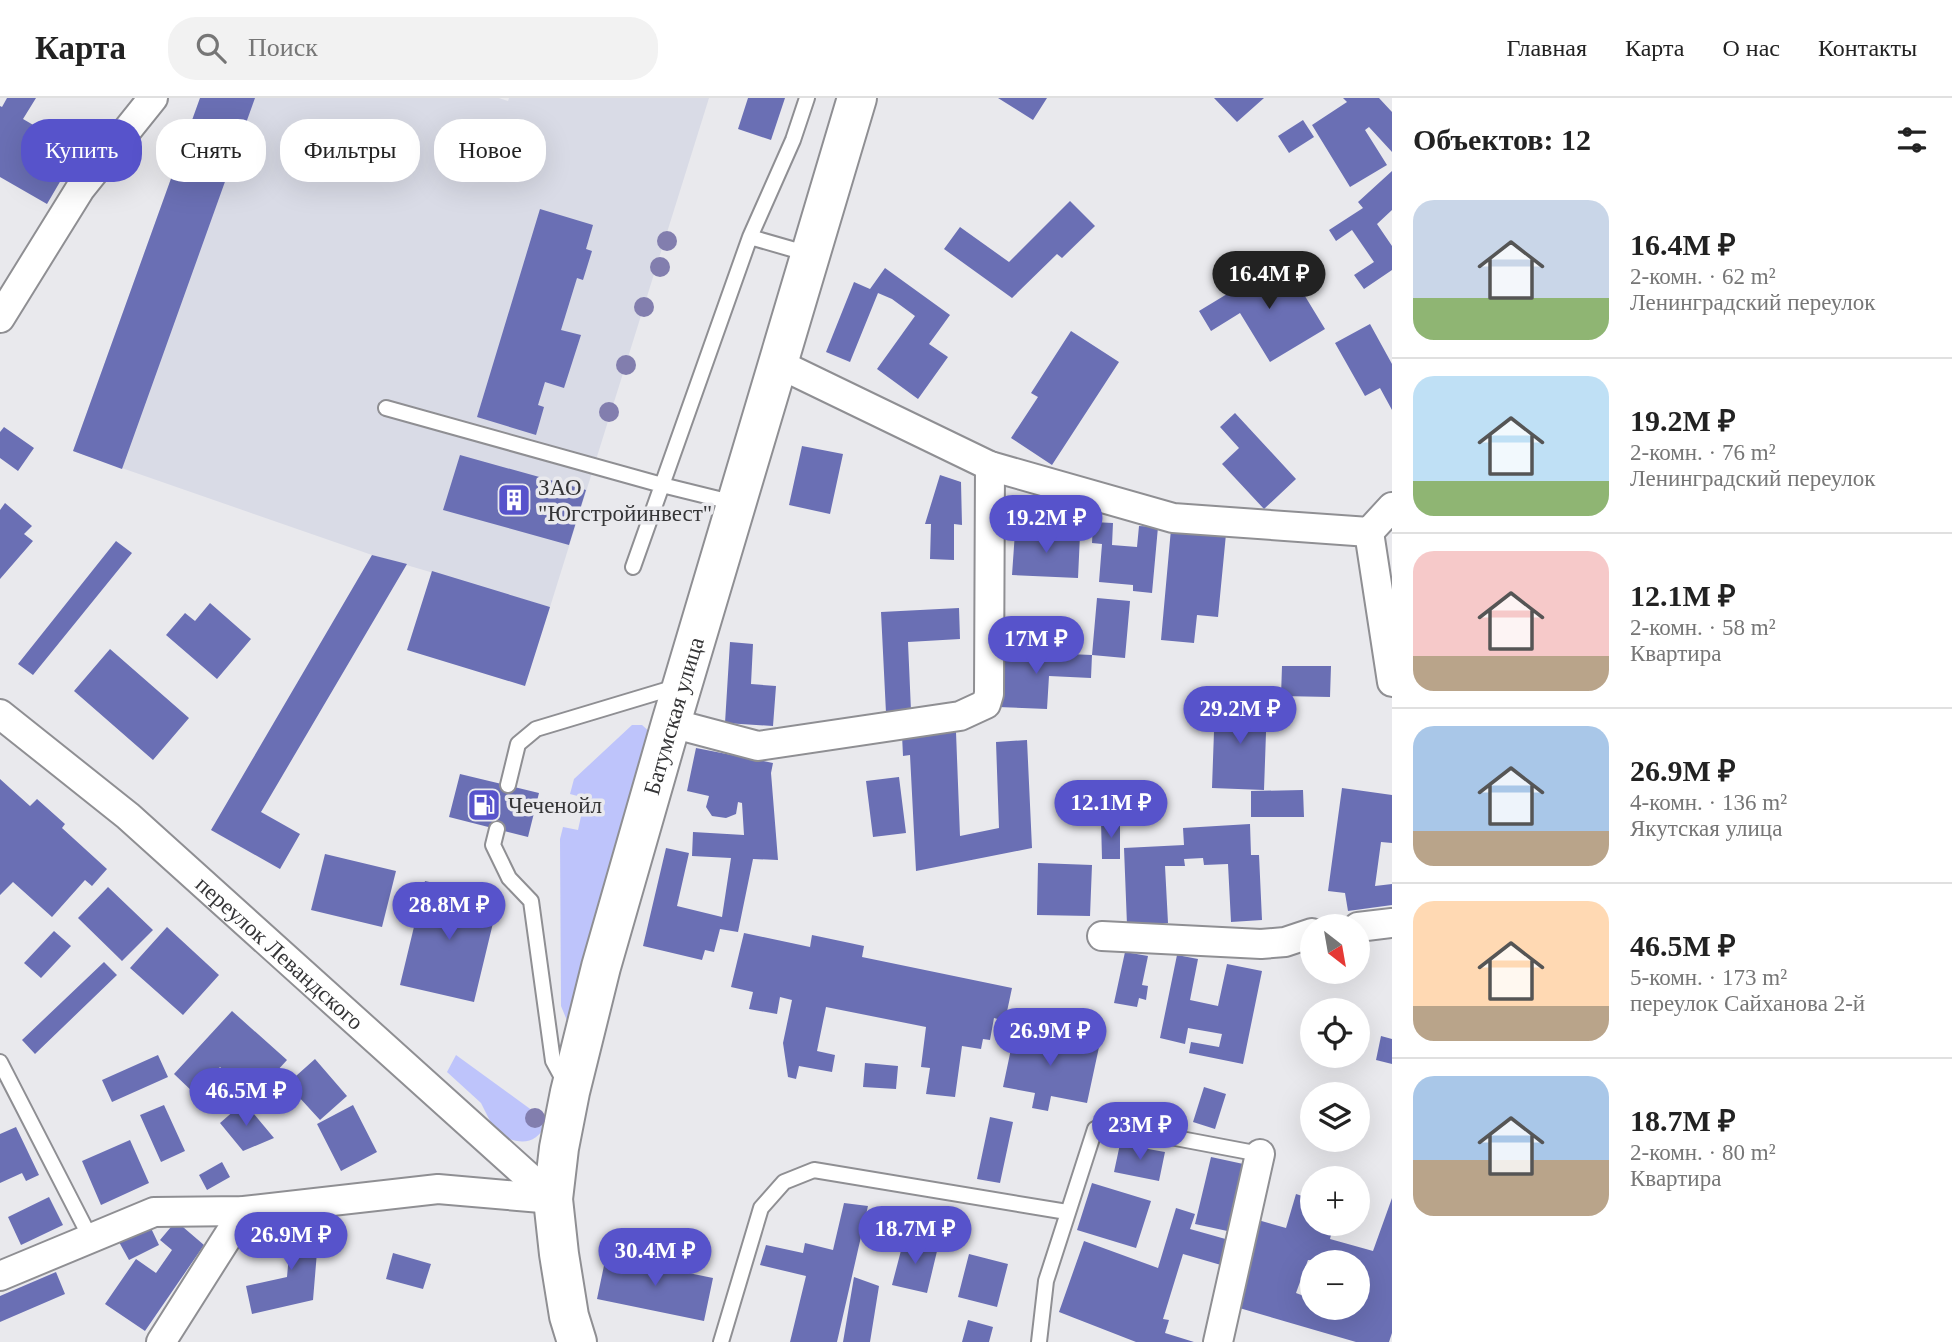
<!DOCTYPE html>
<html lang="ru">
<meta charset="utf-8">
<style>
:root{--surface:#fff;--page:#f2f2f2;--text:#222;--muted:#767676;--line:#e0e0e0;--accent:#5753cb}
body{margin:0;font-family:"Times New Roman",serif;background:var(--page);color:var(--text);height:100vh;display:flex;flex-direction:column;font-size:26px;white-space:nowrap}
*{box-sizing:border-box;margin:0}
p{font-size:23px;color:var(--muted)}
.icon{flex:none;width:38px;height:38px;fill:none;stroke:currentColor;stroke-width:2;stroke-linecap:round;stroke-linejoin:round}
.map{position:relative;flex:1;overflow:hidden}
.panel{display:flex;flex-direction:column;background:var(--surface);width:560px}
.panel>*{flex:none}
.hud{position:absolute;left:21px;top:21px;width:665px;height:63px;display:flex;gap:14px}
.needle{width:46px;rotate:149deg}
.controls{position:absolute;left:1300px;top:816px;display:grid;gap:14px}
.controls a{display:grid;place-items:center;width:70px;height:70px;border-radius:50%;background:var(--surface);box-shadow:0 7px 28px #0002;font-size:35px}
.price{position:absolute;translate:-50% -60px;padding:0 16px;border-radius:24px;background:var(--accent);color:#fff;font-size:23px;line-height:46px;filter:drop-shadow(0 2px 4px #0008)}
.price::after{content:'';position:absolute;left:50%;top:42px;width:21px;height:16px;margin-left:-10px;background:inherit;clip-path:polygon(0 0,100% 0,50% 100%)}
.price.current{background:#222;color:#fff}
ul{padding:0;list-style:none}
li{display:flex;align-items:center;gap:21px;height:175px;padding:0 21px}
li+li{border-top:2px solid var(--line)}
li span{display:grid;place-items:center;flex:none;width:196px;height:140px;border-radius:21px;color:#555}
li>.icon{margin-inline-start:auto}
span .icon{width:84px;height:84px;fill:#fffc;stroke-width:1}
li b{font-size:30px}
h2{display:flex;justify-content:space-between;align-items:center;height:84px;padding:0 21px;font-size:30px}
.tag{padding:0 24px;border-radius:28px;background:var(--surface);box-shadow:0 7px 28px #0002;font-size:24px;line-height:63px}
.tag.current{background:var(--accent);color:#fff}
header{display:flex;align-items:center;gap:42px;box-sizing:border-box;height:98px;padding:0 35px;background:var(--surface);border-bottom:2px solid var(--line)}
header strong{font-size:33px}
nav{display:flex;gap:38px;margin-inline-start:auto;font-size:24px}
.search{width:490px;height:63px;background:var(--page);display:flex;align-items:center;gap:18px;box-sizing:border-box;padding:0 24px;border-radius:28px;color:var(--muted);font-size:26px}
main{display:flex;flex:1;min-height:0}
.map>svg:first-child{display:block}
.built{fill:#d9dbe6}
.green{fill:#bec4fb}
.building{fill:#6a6fb4;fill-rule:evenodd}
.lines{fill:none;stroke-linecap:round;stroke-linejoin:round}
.lane-casing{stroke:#8f8f93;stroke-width:18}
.street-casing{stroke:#8f8f93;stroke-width:32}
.secondary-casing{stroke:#8f8f93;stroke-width:42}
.lane{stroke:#fff;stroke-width:14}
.street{stroke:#fff;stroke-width:28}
.secondary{stroke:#fff;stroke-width:38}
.tree{fill:#827eae}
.labels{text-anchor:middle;stroke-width:7;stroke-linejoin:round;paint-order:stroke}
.poi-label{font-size:23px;fill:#353537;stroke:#e9e9ed;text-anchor:start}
.street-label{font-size:23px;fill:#353537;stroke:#e9e9ed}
</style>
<header>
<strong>Карта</strong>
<div class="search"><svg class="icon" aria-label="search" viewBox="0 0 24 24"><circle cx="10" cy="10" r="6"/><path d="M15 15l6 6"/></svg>Поиск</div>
<nav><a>Главная</a><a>Карта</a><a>О нас</a><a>Контакты</a></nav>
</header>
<main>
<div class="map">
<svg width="1392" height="1244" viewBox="0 0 1392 1244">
<rect width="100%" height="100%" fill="#e9e9ed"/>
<path class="built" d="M200,0H499L508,3L509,0H709L550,509L372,457L73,353Z"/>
<path class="green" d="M632,627H642L651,635L568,925L561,908L560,741L563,729L578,732L585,700L570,696L574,681Z
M456,957L548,1024C534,1049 521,1046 497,1037L481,1005L447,974Z"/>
<path class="building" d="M7,0H36L23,21L78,53L47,106L0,79V8L2,9Z
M200,0H255L122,371L73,353Z
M748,0H785L771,42L738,31Z
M998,0H1047L1033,22Z
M1214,0H1264L1237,24Z
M1343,0H1379L1392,14V54L1369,29L1365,32L1387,67L1350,89L1312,27L1347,4Z
M1303,22L1314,39L1289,55L1278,38Z
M1392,73V112L1377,126L1392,148V172L1364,191L1354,177L1374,164L1352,132L1336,143L1329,132L1363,110L1358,104Z
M1070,103L1095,128L1062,160L1057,156L1012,200L944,151L960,129L1009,164Z
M540,111L593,127L586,151L592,153L583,182L577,180L561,232L581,237L564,290L545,284L538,307L544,309L536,337L477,319Z
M1283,162L1325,231L1270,264L1240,215L1211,233L1199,213Z
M885,170L950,217L929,246L948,259L918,301L877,271L915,218L892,201L878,195L850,264L826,254L854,184L870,191Z
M1370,226L1392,266V312L1380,290L1365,298L1335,245Z
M1071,233L1119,264L1052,367L1011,340L1038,299L1031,295Z
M1235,315L1296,381L1264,411L1222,366L1239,350L1220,329Z
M4,329L34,350L18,373L0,360V334Z
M802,348L843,356L830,416L789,407Z
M460,357L586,392L569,447L443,412Z
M940,377L961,384L962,427L954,426V462L930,461L931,426H925Z
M5,405L32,428L24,436L33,443L0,481V412Z
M1093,424L1113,425L1112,447L1137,449L1139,428L1158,429L1152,495L1133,493V487L1099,484L1102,446L1092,445Z
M1171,431L1226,436L1218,519L1197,517L1194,545L1161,542Z
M1015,434L1080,437L1078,480L1012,477Z
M116,443L132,455L33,577L18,566Z
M372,457L407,466L261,714L300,736L280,771L211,732Z
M432,473L550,509L525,588L407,552Z
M1097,500L1130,503L1125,560L1092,557Z
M210,505L251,541L217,581L166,537L185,515L195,523Z
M959,510L960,541L908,544L911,613L886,615L881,514Z
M730,544L753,546L751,586L776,588L773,628L725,625Z
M110,551L189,620L153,662L74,593Z
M1001,553L1092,557L1091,580L1049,578L1047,611L998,609Z
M1282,568H1331L1330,599L1281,598Z
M1215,605L1267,606L1264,692L1212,690Z
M956,634L960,738L999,730L996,644L1027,642L1032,750L916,773L910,657L903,658L902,637Z
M696,650L773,665L771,675L778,762L753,761L738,834L720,831L714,854L705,852L702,862L643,848L666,750L689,755L677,808L722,819L731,760L692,758L693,734L744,737L742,705L738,704L736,716L726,720L712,718L706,709L709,698L687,693Z
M460,676L539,695L528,739L449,719Z
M899,679L906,735L873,739L866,683Z
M0,681L30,708L37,701L65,726L62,730L107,771L92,788L85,782L52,819L13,784L0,797Z
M1342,690L1392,697V745L1381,744L1375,788L1392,786V807L1348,813L1345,795L1328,793Z
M1303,692L1304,719H1251V693Z
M1101,723H1120V761H1102Z
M1250,726L1251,757H1259L1262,822L1231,824L1228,766L1204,767L1203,760L1184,761L1185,768H1165L1168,825L1127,827L1124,750L1184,747L1183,730Z
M325,756L396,773L382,829L311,812Z
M1038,765L1092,767L1090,818L1037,817Z
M425,783L499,800L474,904L400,887Z
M108,789L153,832L122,863L78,820Z
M167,829L219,877L183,917L130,870Z
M54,833L71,848L41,880L24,865Z
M744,835L810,849L812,837L864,848L862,859L1012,890L1005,923L994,920L990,942L983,941L981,951L962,948L955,999L926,996L930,970L921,969L926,929L826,909L817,953L835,957L832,974L799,968L796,981L788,979L783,945L792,902L780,899L777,916L749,911L753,894L731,889Z
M1125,854L1148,858L1142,887L1148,888L1146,902L1139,900L1137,909L1114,905Z
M1177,857L1198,861L1190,902L1218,908L1227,866L1262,873L1243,966L1189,955L1191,944L1219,949L1222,936L1188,930L1185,946L1160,940Z
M104,864L117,877L35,956L22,942Z
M232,913L287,962L253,999L220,969L195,996L174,976Z
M1015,932L1099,949L1087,1005L1051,998L1048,1013L1032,1010L1035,995L1003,989Z
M1381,938L1392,941V966L1376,962Z
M158,957L168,979L112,1004L102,982Z
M315,961L347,998L320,1022L287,986Z
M865,965L898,968L896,991L863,989Z
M1204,989L1226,996L1215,1031L1193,1024Z
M244,1004L274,1040L243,1053L220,1025Z
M164,1007L185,1053L161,1064L140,1017Z
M353,1007L377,1054L341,1073L317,1026Z
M990,1019L1013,1024L1000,1085L977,1081Z
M16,1029L39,1077L26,1083L22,1075L0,1085V1036Z
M130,1042L149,1085L101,1107L82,1063Z
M1120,1046L1165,1054L1159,1083L1114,1074Z
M1211,1059L1248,1067L1232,1134L1195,1126Z
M222,1064L230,1079L207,1092L199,1077Z
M1092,1085L1151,1103L1136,1150L1077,1132Z
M1296,1096L1312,1101V1125H1334L1330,1141L1373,1153L1392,1100V1235L1389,1244H1356L1236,1209L1251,1120L1286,1130ZM1308,1162L1358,1164V1209H1312V1201L1296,1195Z
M49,1099L63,1127L21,1147L8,1119Z
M844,1105L868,1108L837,1244H790L806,1178L760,1167L766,1147L803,1155L805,1145L833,1152Z
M1176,1110L1195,1116L1190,1131L1229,1142L1221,1167L1183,1156L1163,1221L1169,1222L1165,1235L1194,1244H1136L1059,1214L1084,1143L1158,1170Z
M320,1118L313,1202L252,1216L246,1188L287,1179L292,1123Z
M176,1123L204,1147L145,1233L105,1206L136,1161L156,1175L172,1152L160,1142Z
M150,1128L159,1147L129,1162L119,1144Z
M904,1141L938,1149L927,1195L892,1187Z
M393,1155L431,1166L423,1191L386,1181Z
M969,1156L1008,1166L997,1209L958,1199Z
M606,1158L713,1180L704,1223L597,1201Z
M56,1174L65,1196L0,1224V1198Z
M854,1179L879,1188L870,1244H843Z
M968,1222L993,1229L989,1244H962Z"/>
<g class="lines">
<defs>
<path id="lane" d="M807,0L793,42L750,139L809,156
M386,310L662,387L735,405
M633,469L750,139
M508,687L518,646L536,631L679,588
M497,731L493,747L509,780L531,803L553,963L565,985
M0,964L91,1141
M721,1244L761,1110L784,1084L814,1072L1067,1114
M1039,1244L1046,1183L1095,1031L1107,1027L1260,1056"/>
<g id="street">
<path d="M0,220L80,91L153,0"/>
<path d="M777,265L990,368L1173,420L1369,434L1392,409"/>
<path d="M1369,434L1392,584"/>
<path id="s1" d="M0,616L128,718L553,1101"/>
<path d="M671,625L758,648L960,618L986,606L989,596L990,368"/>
<path d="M1358,829L1392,825"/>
<path d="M1102,838L1261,846L1285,844L1312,835"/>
<path d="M0,1178L154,1114L244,1113L438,1091L553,1101"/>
<path d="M161,1244L244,1113"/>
<path d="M1218,1244L1260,1056"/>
</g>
<g id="secondary">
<path id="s2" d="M577,1244L569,1218L559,1156L553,1101L559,1050L570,994L601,869L671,625L857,0"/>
</g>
</defs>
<use href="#lane" class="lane-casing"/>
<use href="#street" class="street-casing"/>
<use href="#secondary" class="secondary-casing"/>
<use href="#lane" class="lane"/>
<use href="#street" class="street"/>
<use href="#secondary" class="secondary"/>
</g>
<g class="tree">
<circle cx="667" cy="143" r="10"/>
<circle cx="660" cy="169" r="10"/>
<circle cx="644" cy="209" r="10"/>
<circle cx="626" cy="267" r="10"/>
<circle cx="609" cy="314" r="10"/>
<circle cx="535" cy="1020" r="10"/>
</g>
<defs>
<symbol id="building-square" viewBox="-11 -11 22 22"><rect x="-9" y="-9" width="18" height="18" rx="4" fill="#5753cb" stroke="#e9e9ed"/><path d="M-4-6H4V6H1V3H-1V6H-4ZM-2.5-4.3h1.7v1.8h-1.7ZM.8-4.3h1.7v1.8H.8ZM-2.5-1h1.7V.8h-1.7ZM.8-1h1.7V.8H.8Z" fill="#fff"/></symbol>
<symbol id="fuel-square" viewBox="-11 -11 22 22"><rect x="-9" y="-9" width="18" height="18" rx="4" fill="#5753cb" stroke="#e9e9ed"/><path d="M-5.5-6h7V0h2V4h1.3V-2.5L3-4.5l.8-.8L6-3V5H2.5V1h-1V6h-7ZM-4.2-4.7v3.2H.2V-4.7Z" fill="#fff"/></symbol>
</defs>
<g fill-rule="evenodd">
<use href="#building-square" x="495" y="383" width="38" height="38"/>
<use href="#fuel-square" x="465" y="688" width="38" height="38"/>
</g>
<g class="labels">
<g class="poi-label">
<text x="538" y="397">ЗАО<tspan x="538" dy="26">"Югстройинвест"</tspan></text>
<text x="508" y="715">Чеченойл</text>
</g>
<g class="street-label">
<text dy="8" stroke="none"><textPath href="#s2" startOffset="644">Батумская улица</textPath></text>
<text dy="8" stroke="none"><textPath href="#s1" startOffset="368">переулок Левандского</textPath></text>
</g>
</g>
</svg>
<div class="controls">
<a><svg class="needle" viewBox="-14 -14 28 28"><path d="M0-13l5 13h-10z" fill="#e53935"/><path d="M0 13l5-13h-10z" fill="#767676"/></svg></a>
<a><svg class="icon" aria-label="locate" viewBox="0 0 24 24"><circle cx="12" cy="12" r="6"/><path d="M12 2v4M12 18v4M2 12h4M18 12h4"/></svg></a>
<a><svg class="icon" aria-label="layers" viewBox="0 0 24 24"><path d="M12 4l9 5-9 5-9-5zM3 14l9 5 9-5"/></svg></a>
<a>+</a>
<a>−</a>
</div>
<b class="price current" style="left:1269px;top:213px">16.4M ₽</b>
<b class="price" style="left:1046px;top:457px">19.2M ₽</b>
<b class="price" style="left:1036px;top:578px">17M ₽</b>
<b class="price" style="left:1240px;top:648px">29.2M ₽</b>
<b class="price" style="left:1111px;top:742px">12.1M ₽</b>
<b class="price" style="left:449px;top:844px">28.8M ₽</b>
<b class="price" style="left:1050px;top:970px">26.9M ₽</b>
<b class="price" style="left:246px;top:1030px">46.5M ₽</b>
<b class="price" style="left:1140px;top:1064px">23M ₽</b>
<b class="price" style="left:915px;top:1168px">18.7M ₽</b>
<b class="price" style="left:291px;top:1174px">26.9M ₽</b>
<b class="price" style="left:655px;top:1190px">30.4M ₽</b>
<div class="hud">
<a class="tag current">Купить</a>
<a class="tag">Снять</a>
<a class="tag">Фильтры</a>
<a class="tag">Новое</a>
</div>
</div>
<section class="panel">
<h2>Объектов: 12<svg class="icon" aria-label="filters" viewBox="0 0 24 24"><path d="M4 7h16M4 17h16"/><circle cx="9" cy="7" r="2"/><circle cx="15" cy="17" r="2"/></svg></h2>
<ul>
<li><span style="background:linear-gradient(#c9d6e8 70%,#8fb573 0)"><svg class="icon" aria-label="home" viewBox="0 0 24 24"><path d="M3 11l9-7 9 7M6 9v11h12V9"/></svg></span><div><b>16.4M ₽</b><p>2-комн. · 62 m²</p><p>Ленинградский переулок</p></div></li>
<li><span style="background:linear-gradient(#bfe0f5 75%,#8fb573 0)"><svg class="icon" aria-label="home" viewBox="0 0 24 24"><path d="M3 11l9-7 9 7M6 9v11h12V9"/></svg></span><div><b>19.2M ₽</b><p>2-комн. · 76 m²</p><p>Ленинградский переулок</p></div></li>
<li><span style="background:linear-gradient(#f6c9c9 75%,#b9a48a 0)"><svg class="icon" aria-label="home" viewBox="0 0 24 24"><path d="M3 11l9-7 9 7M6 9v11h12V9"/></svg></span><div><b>12.1M ₽</b><p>2-комн. · 58 m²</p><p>Квартира</p></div></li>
<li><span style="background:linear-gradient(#a9c7e8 75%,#b9a48a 0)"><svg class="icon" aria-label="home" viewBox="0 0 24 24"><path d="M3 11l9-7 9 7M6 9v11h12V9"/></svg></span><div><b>26.9M ₽</b><p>4-комн. · 136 m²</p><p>Якутская улица</p></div></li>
<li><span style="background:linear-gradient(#ffd9b3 75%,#b9a48a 0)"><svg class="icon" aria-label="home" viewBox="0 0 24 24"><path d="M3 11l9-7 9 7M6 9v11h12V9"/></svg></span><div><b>46.5M ₽</b><p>5-комн. · 173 m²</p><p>переулок Сайханова 2-й</p></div></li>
<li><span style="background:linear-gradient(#a9c7e8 60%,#b9a48a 0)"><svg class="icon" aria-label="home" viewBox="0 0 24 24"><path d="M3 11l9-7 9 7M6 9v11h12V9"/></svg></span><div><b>18.7M ₽</b><p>2-комн. · 80 m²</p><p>Квартира</p></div></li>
</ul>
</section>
</main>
